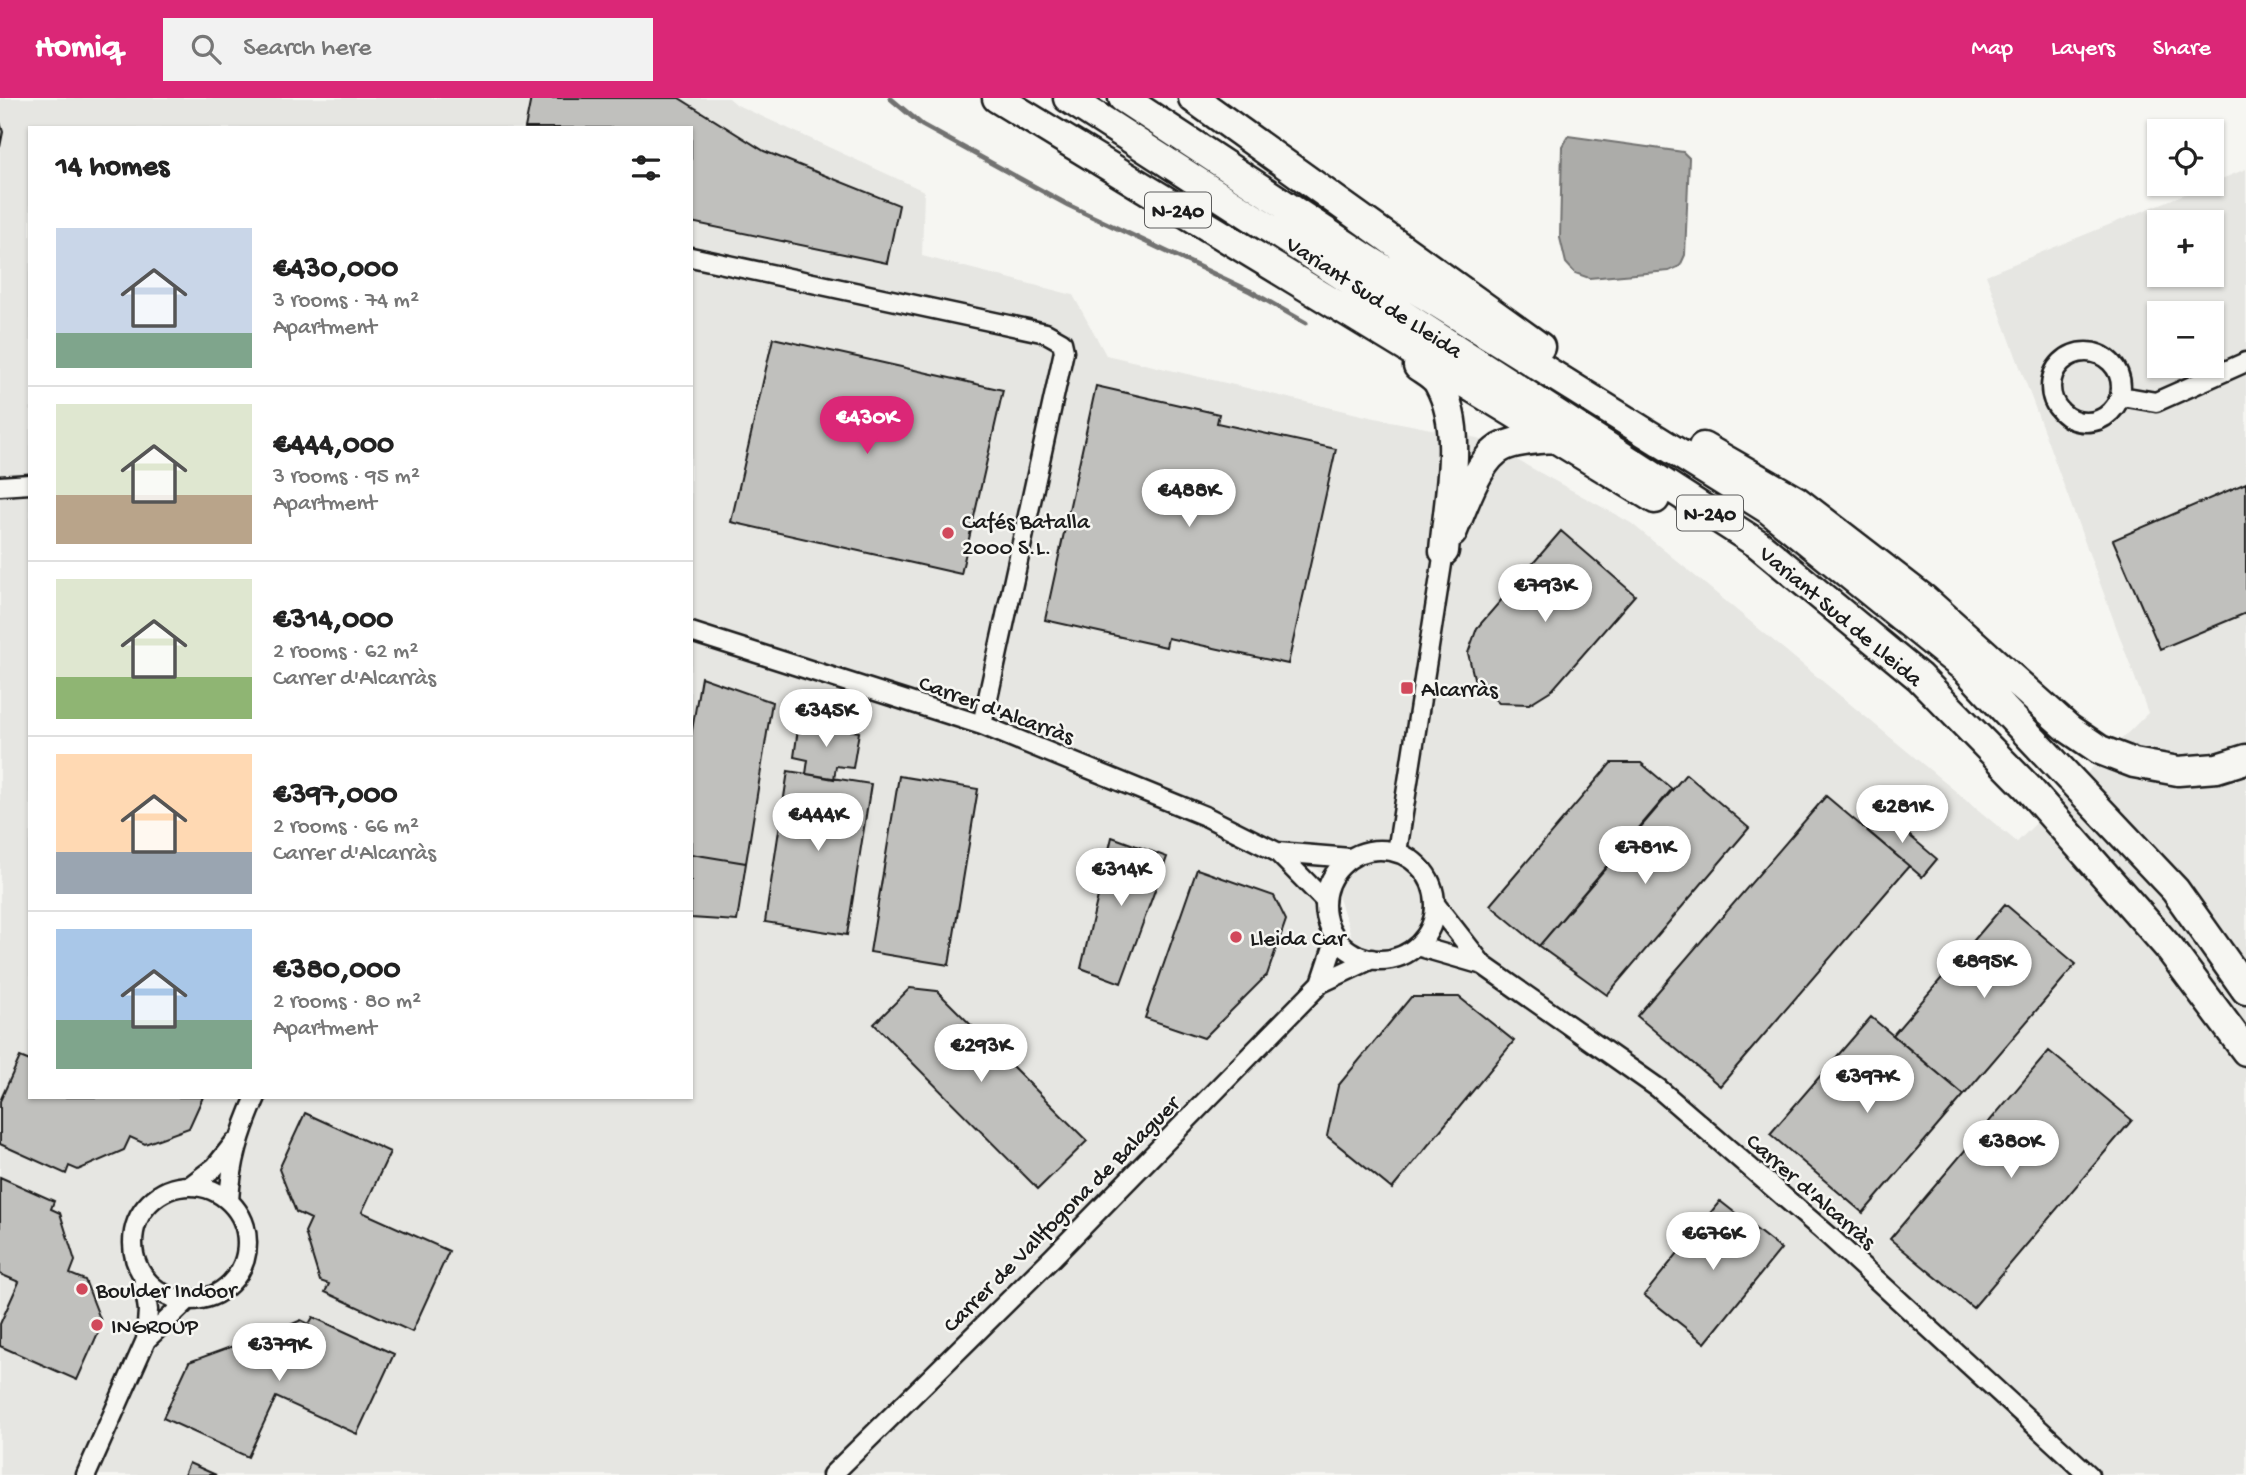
<!DOCTYPE html>
<meta charset="utf-8">
<style>
:root{--surface:#fff;--page:#f2f2f2;--text:#222;--muted:#767676;--line:#e0e0e0;--accent:#db2777}
body{margin:0;font-family:"Gochi Hand",sans-serif;background:var(--page);color:var(--text);height:100vh;display:flex;flex-direction:column;font-size:26px;white-space:nowrap}
*{box-sizing:border-box;margin:0}
p{font-size:23px;color:var(--muted)}
.icon{flex:none;width:38px;height:38px;fill:none;stroke:currentColor;stroke-width:2;stroke-linecap:round;stroke-linejoin:round}
.map{position:relative;flex:1;overflow:hidden}
.panel{position:absolute;left:28px;top:28px;width:665px;height:973px;display:flex;flex-direction:column;background:var(--surface);border-radius:0px;box-shadow:0 2px 5px #0004}
.panel>*{flex:none}
.buttons{position:absolute;left:2147px;top:21px;display:grid;gap:14px}
.buttons a{display:grid;place-items:center;width:77px;height:77px;border-radius:0px;background:var(--surface);box-shadow:0 2px 5px #0004;font-size:35px}
.price{position:absolute;translate:-50% -60px;padding:0 16px;border-radius:24px;background:#fff;color:#222;font-size:23px;line-height:46px;filter:drop-shadow(0 2px 4px #0008)}
.price::after{content:'';position:absolute;left:50%;top:42px;width:21px;height:16px;margin-left:-10px;background:inherit;clip-path:polygon(0 0,100% 0,50% 100%)}
.price.current{background:var(--accent);color:#fff}
ul{padding:0;list-style:none}
li{display:flex;align-items:center;gap:21px;height:175px;padding:0 28px}
li+li{border-top:2px solid var(--line)}
li span{display:grid;place-items:center;flex:none;width:196px;height:140px;border-radius:0px;color:#555}
li>.icon{margin-inline-start:auto}
span .icon{width:84px;height:84px;fill:#fffc;stroke-width:1}
li b{font-size:30px}
h2{display:flex;justify-content:space-between;align-items:center;height:84px;padding:0 28px;font-size:30px}
header{display:flex;align-items:center;gap:42px;box-sizing:border-box;height:98px;padding:0 35px;background:var(--accent);color:#fff}
header strong{font-size:33px}
nav{display:flex;gap:38px;margin-inline-start:auto;font-size:24px}
.search{width:490px;height:63px;background:var(--page);display:flex;align-items:center;gap:18px;box-sizing:border-box;padding:0 24px;border-radius:0px;color:var(--muted);font-size:26px}
.map>svg:first-child{display:block}
.built{fill:#e6e6e2;fill-rule:evenodd}
.water{fill:#acaca9;stroke:#727271;stroke-width:2}
.lines{fill:none;stroke-linecap:round;stroke-linejoin:round}
.stream{stroke:#727271;stroke-width:5}
.building{fill:#c0c0bd;stroke:#1c1c1c;stroke-width:2}
.minor-casing{stroke:#1c1c1c;stroke-width:23}
.trunk-casing{stroke:#1c1c1c;stroke-width:33}
.minor{stroke:#f6f6f2;stroke-width:18}
.trunk{stroke:#f6f6f2;stroke-width:28}
.poi-dot{fill:#d1495b;stroke:#f6f6f2;stroke-width:2.5}
.labels{text-anchor:middle;stroke-width:5;stroke-linejoin:round;paint-order:stroke}
.shield{fill:#f6f6f2;stroke:#5d5d5c;stroke-width:2}
.shield-label{font-size:21px;font-weight:bold;fill:#1c1c1c}
.street-label{font-size:23px;fill:#1c1c1c;stroke:#f6f6f2}
.poi-label{font-size:23px;fill:#1c1c1c;stroke:#f6f6f2;text-anchor:start}
</style>
<header>
<strong>Homiq</strong>
<div class="search"><svg class="icon" aria-label="search" viewBox="0 0 24 24"><circle cx="10" cy="10" r="6"/><path d="M15 15l6 6"/></svg>Search here</div>
<nav><a>Map</a><a>Layers</a><a>Share</a></nav>
</header>
<div class="map">
<svg width="2246" height="1377" viewBox="0 0 2246 1377">
<rect width="100%" height="100%" fill="#f6f6f2"/>
<filter id="ink" filterUnits="userSpaceOnUse"><feTurbulence type="fractalNoise" baseFrequency=".0143" numOctaves="2"/><feDisplacementMap in="SourceGraphic" scale="14" xChannelSelector="R" yChannelSelector="G"/><feConvolveMatrix kernelMatrix="1 2 1 2 8 2 1 2 1" color-interpolation-filters="sRGB"/></filter>
<g filter="url(#ink)">
<path class="built" d="M0,0H729L737,7L924,93L922,158L1073,197L1106,257L1370,319L1477,340L1631,425L2017,744L2148,615L1986,177L2246,71V1377H0ZM30,30H691V999H30ZM2160,124H2212V177H2160ZM2160,215H2212V268H2160ZM1254,742L1332,779L1358,858L1078,1135L1316,883L1331,833L1315,794Z"/>
<path class="water" d="M1568,38L1683,54L1689,60L1685,157L1680,168L1669,173L1589,180L1575,175L1566,165L1560,140L1562,48Z"/>
<g class="lines">
<path class="stream" d="M890,0L922,27L1068,107L1250,193L1306,225"/>
</g>
<path class="building" d="M531,0H679L764,53L899,107L887,165L691,124V30H525Z
M0,24L3,34L0,49Z
M773,240L1003,292L961,476L731,424Z
M1096,288L1219,316L1217,325L1336,351L1288,566L1168,540L1166,549L1045,522Z
M2246,385V515L2160,551L2113,442Z
M1561,433L1635,497L1553,591L1529,606L1499,605L1475,584L1468,555L1477,530Z
M701,579L772,604L746,765L691,756V638Z
M799,624L859,634L853,670L836,668L834,681L806,676L808,662L794,659Z
M1611,665H1641L1672,691L1539,848L1490,807Z
M788,673L871,686L847,837L765,824Z
M1686,676L1749,730L1607,897L1539,848Z
M899,678L978,691L949,867L870,854Z
M1826,698L1909,768L1720,988L1637,918Z
M1883,715L1937,761L1922,779L1868,733Z
M1112,739L1167,759L1121,885L1081,870Z
M691,756L746,765L737,823L691,820Z
M1197,771L1274,798L1286,822L1267,877L1204,940L1145,920Z
M2005,806L2076,866L1964,997L1893,937Z
M910,890L937,893L1087,1043L1038,1091L874,926Z
M1411,899H1459L1514,943L1392,1091L1327,1038L1338,988Z
M1871,919L1964,997L1863,1115L1770,1036Z
M2049,953L2132,1022L1973,1210L1890,1141Z
M20,959L30,963V999H203L189,1030L145,1046L130,1039L124,1052L78,1072L69,1068L66,1076L0,1046V1003Z
M305,1015L390,1054L362,1114L449,1153L412,1234L325,1194L329,1186L320,1183L305,1134L311,1121L296,1114L279,1071Z
M0,1079L54,1103L51,1111L60,1115L75,1163L70,1176L85,1182L102,1226L77,1282L0,1248V1226L19,1184L0,1176Z
M1720,1103L1781,1151L1705,1245L1644,1197Z
M313,1219L394,1256L357,1336L276,1299L248,1359L163,1320L189,1264L233,1248L248,1255L254,1243L301,1222L309,1226Z
M189,1365L216,1377H184Z"/>
<g class="lines">
<defs>
<path id="minor" d="M691,159L1046,235L1062,244L1064,253L982,627
M2051 289a35 35 0 1 1 70 0a35 35 0 1 1-70 0Z
M2121,298L2156,304L2246,264
M0,388L30,386
M691,534L982,627L1205,718L1277,754L1325,803
M1325 807a55 55 0 1 1 110 0a55 55 0 1 1-110 0Z
M1277,754L1350,760
M1397,754L1444,453
M1436,807L1483,867L1658,990L1829,1138L2089,1377
M1417,848L1483,867
M1321,885L1336,840
M190,1088L215,1069L234,1045
M133 1145a57 57 0 1 1 114 0a57 57 0 1 1-114 0Z
M229,1103C231,1065 240,1034 256,999
M146,1242L188,1202
M86,1377L146,1242L148,1212L143,1178
M832,1377L1053,1159L1321,885L1372,861"/>
<path id="trunk" d="M997,0L1655,401
M1068,0L1758,446L1919,579L2028,690L2169,850L2246,953
M1123,0L1367,161L1768,411L1966,571L2175,792L2246,892
M1193,0L1540,249
M1418,268C1425,273 1435,278 1439,286C1465,333 1448,401 1444,453
M1703,349L1797,403L1924,501L2069,631L2100,652L2134,665L2178,673L2217,670L2246,661
M1452,435C1462,412 1476,368 1496,353C1509,342 1538,341 1554,340"/>
</defs>
<use href="#minor" class="minor-casing"/>
<use href="#trunk" class="trunk-casing"/>
<use href="#minor" class="minor"/>
<use href="#trunk" class="trunk"/>
</g>
</g>
<g class="poi-dot">
<circle cx="948" cy="435" r="7"/>
<rect x="1400" y="583" width="14" height="14" rx="3.5"/>
<circle cx="1236" cy="839" r="7"/>
<circle cx="82" cy="1191" r="7"/>
<circle cx="97" cy="1227" r="7"/>
</g>
<g class="labels">
<g class="shield">
<rect x="1145" y="94.5" width="66" height="35" rx="5"/>
<rect x="1677" y="397.5" width="66" height="35" rx="5"/>
</g>
<g class="shield-label">
<text x="1178" y="119">N-240</text>
<text x="1710" y="422">N-240</text>
</g>
<g class="street-label">
<text transform="translate(1375 198) rotate(33)" y="8">Variant Sud de Lleida</text>
<text transform="translate(1842 517) rotate(40)" y="8">Variant Sud de Lleida</text>
<text transform="translate(997 610) rotate(20)" y="8">Carrer d'Alcarràs</text>
<text transform="translate(1812 1092) rotate(41)" y="8">Carrer d'Alcarràs</text>
<text transform="translate(1060 1115) rotate(-45)" y="8">Carrer de Vallfogona de Balaguer</text>
</g>
<g class="poi-label">
<text x="962" y="430">Cafés Batalla<tspan x="962" dy="26">2000 S.L.</tspan></text>
<text x="1421" y="598">Alcarràs</text>
<text x="1250" y="847">Lleida Car</text>
<text x="96" y="1199">Boulder Indoor</text>
<text x="111" y="1235">INGROUP</text>
</g>
</g>
</svg>
<div class="buttons">
<a><svg class="icon" aria-label="locate" viewBox="0 0 24 24"><circle cx="12" cy="12" r="6"/><path d="M12 2v4M12 18v4M2 12h4M18 12h4"/></svg></a>
<a>+</a>
<a>−</a>
</div>
<b class="price current" style="left:867px;top:358px">€430K</b>
<b class="price" style="left:1189px;top:431px">€488K</b>
<b class="price" style="left:1545px;top:526px">€793K</b>
<b class="price" style="left:826px;top:651px">€345K</b>
<b class="price" style="left:1902px;top:747px">€281K</b>
<b class="price" style="left:818px;top:755px">€444K</b>
<b class="price" style="left:1645px;top:788px">€781K</b>
<b class="price" style="left:1121px;top:810px">€314K</b>
<b class="price" style="left:1984px;top:902px">€895K</b>
<b class="price" style="left:981px;top:986px">€293K</b>
<b class="price" style="left:1867px;top:1017px">€397K</b>
<b class="price" style="left:2011px;top:1082px">€380K</b>
<b class="price" style="left:1713px;top:1174px">€676K</b>
<b class="price" style="left:279px;top:1285px">€379K</b>
<section class="panel">
<h2>14 homes<svg class="icon" aria-label="filters" viewBox="0 0 24 24"><path d="M4 7h16M4 17h16"/><circle cx="9" cy="7" r="2"/><circle cx="15" cy="17" r="2"/></svg></h2>
<ul>
<li><span style="background:linear-gradient(#c9d6e8 75%,#7fa58c 0)"><svg class="icon" aria-label="home" viewBox="0 0 24 24"><path d="M3 11l9-7 9 7M6 9v11h12V9"/></svg></span><div><b>€430,000</b><p>3 rooms · 74 m²</p><p>Apartment</p></div></li>
<li><span style="background:linear-gradient(#dfe7d0 65%,#b9a48a 0)"><svg class="icon" aria-label="home" viewBox="0 0 24 24"><path d="M3 11l9-7 9 7M6 9v11h12V9"/></svg></span><div><b>€444,000</b><p>3 rooms · 95 m²</p><p>Apartment</p></div></li>
<li><span style="background:linear-gradient(#dfe7d0 70%,#8fb573 0)"><svg class="icon" aria-label="home" viewBox="0 0 24 24"><path d="M3 11l9-7 9 7M6 9v11h12V9"/></svg></span><div><b>€314,000</b><p>2 rooms · 62 m²</p><p>Carrer d'Alcarràs</p></div></li>
<li><span style="background:linear-gradient(#ffd9b3 70%,#9aa5b1 0)"><svg class="icon" aria-label="home" viewBox="0 0 24 24"><path d="M3 11l9-7 9 7M6 9v11h12V9"/></svg></span><div><b>€397,000</b><p>2 rooms · 66 m²</p><p>Carrer d'Alcarràs</p></div></li>
<li><span style="background:linear-gradient(#a9c7e8 65%,#7fa58c 0)"><svg class="icon" aria-label="home" viewBox="0 0 24 24"><path d="M3 11l9-7 9 7M6 9v11h12V9"/></svg></span><div><b>€380,000</b><p>2 rooms · 80 m²</p><p>Apartment</p></div></li>
</ul>
</section>
</div>
